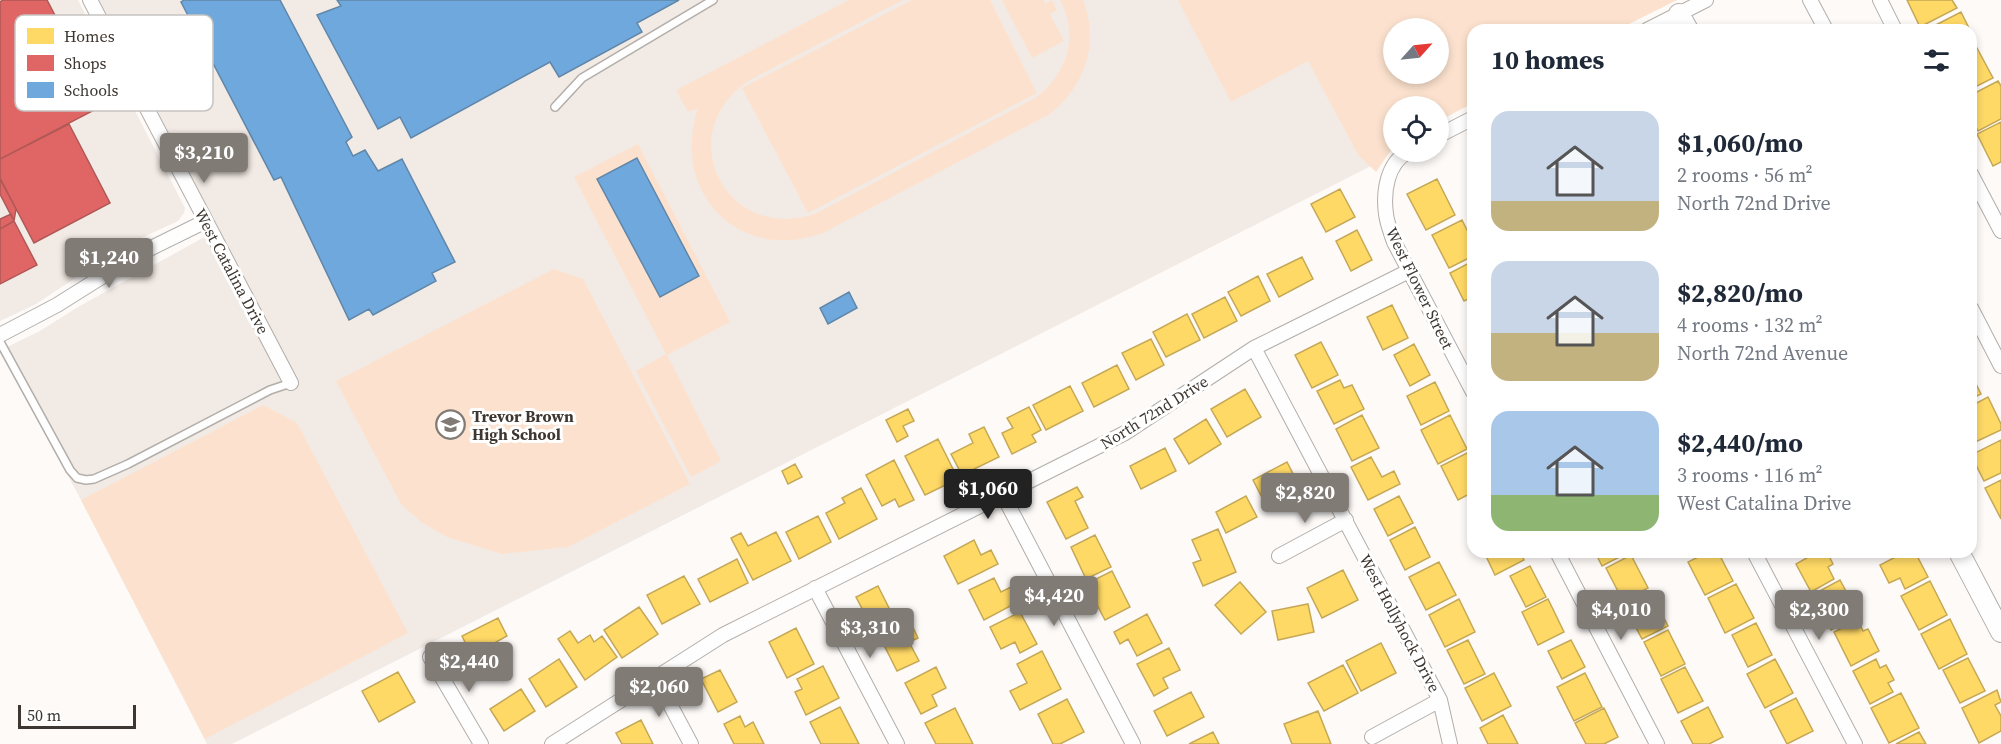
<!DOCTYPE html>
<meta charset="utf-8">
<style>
:root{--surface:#fff;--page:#f6f6f7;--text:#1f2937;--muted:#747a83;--accent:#817b76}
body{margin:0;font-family:"Source Serif 4",serif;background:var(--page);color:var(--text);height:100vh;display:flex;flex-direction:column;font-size:22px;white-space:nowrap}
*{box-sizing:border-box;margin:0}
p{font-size:20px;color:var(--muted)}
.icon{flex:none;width:33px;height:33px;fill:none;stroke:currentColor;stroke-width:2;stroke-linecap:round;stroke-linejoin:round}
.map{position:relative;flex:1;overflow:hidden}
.panel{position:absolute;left:1467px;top:24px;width:510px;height:534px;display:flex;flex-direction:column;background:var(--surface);border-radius:18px;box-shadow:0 3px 9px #0003}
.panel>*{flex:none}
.needle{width:39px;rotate:63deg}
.fabs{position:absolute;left:1383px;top:18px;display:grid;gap:12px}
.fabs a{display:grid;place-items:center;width:66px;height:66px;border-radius:50%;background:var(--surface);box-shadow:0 3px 9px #0003;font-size:30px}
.scale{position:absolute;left:18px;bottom:15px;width:118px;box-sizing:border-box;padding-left:6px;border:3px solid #3e3630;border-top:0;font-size:16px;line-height:21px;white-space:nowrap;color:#3e3630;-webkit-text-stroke:4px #fff;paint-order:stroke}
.price{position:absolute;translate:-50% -51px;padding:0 14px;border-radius:6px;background:var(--accent);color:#fff;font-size:20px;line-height:39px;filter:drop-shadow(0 2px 3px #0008)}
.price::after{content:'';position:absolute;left:50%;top:36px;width:18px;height:14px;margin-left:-9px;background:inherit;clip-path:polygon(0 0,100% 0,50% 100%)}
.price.current{background:#222;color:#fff}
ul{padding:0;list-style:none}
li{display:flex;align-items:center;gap:18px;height:150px;padding:0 24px}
li span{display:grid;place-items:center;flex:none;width:168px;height:120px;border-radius:18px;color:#555}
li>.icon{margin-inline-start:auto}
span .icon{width:72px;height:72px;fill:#fffc;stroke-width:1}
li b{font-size:26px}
h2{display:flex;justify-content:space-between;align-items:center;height:72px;padding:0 24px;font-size:26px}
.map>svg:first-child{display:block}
.built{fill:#f2eae4}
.green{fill:#fce2ce;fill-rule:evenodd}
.homes{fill:#ffd966;stroke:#c5a856;stroke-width:1.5}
.shops{fill:#e06666;stroke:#af5856;stroke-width:1.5}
.schools{fill:#6fa8dc;stroke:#6086a8;stroke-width:1.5}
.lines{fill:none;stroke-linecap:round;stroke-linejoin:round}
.lane-casing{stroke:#b2aeaa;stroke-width:10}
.street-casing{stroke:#b2aeaa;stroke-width:16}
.secondary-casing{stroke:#b2aeaa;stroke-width:22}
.lane{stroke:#fffefe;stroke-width:7}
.street{stroke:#fffefe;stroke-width:14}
.secondary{stroke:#fffefe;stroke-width:20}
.labels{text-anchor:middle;stroke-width:6;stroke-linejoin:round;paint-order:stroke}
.street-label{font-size:16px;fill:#3e3630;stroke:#fff}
.poi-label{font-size:16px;font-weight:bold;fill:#3e3630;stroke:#fff;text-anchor:start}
.key{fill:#fff;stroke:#c5c3c1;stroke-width:1.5}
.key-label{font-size:16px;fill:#3e3630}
</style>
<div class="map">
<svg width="2001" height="744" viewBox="0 0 2001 744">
<rect width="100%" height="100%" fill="#fdfaf8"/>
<path class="built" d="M0,0H78L185,208L184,213L178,221L122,247L36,304L0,321Z
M99,0H1277L1358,155L1371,166L232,744H207L81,500L1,350L40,331L78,307L219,229Z"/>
<path class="green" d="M849,0H903L750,80C669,132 726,246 817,213L1037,97C1068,72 1079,36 1060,0H1083C1100,43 1085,86 1050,114L823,233C738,264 670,192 698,108L688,112L676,90Z
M912,0H990L1037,93L808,213L742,88Z
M1002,0H1043L1045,4L1052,0L1057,10L1050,14L1064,41L1032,58Z
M1178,0H1677L1617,30H1473V103L1439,121L1438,106H1394L1393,147L1376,172L1358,155L1308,61L1231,102ZM1394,28H1438V74H1394Z
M638,144L730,322L667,355L721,461L691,477L636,371L666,354L574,177Z
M554,269L583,279L690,484L568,547L502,554L447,537L421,522L401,504L336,381Z
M263,405L297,423L408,633L205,739L81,500Z"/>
<path class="homes" d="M1907,0H1952L1957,8L1920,27Z
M1961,12L1970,30H1926Z
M1977,48L1993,78L1971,89V51Z
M1998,81L2001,86V119L1978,131L1971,117V95Z
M2001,122V162L1993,166L1977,134Z
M1437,179L1455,215L1426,230L1407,194Z
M1340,189L1355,217L1326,232L1311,204Z
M1462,220L1473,242V256L1449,268L1432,235Z
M1357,230L1372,260L1351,271L1336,241Z
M1302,257L1313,279L1279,297L1267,274Z
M1473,261V297L1464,301L1450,273Z
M1258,276L1270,301L1241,316L1228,292Z
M1225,297L1237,321L1204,338L1192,314Z
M1392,305L1408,338L1383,350L1367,317Z
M1187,314L1200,340L1166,357L1153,332Z
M1151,339L1164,365L1136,380L1122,353Z
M1321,342L1338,375L1312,388L1295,355Z
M1414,344L1430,375L1410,386L1394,355Z
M1117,365L1129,389L1094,407L1082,383Z
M1971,374L1981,394L1971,399Z
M1340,380L1344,388L1352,385L1364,409L1334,424L1317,391Z
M1435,382L1449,411L1421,425L1407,396Z
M1070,386L1083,411L1046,430L1033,405Z
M1245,389L1261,417L1227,437L1211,409Z
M1988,397L2001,424V430L1971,444V406Z
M1029,407L1041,430L1032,435L1036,442L1012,454L1002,433L1013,428L1007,418Z
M908,409L914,421L903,426L908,436L897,442L886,420Z
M1362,415L1379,448L1352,461L1336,429Z
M1450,415L1467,449L1438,464L1421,430Z
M1206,419L1221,444L1189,464L1174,439Z
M984,427L999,457L962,475L951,454L973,443L969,434Z
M938,439L958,479L925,495L905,456Z
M2001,440V473L1984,481L1971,455Z
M1165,448L1176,471L1141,489L1130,466Z
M1471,451L1473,456V492L1458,500L1441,466Z
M1371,457L1382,477L1394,471L1400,484L1368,500L1351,467Z
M894,460L914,500L899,507L895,499L882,506L866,475Z
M1287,462L1303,493L1269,511L1253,480Z
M795,464L802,477L788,484L782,471Z
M2001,480V519L1985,488Z
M1077,487L1083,497L1075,501L1088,528L1066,539L1047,502Z
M861,488L877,519L839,539L826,513L845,503L842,498Z
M1246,496L1257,517L1226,533L1216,512Z
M1399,496L1413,523L1388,536L1374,509Z
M818,516L831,542L799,559L786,532Z
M1415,527L1430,557L1405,570L1390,540Z
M1218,529L1236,572L1203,586L1193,563L1201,560L1192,540Z
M776,532L791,561L753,580L731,538L741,533L748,546Z
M1095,535L1111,567L1086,579L1071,547Z
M974,540L981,555L991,550L998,564L958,584L944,556Z
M1484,552H1520L1524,560L1495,575Z
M1595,552H1629L1602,566Z
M1708,552H1718L1733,581L1705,595L1688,562Z
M1817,552H1827L1833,564L1828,567L1834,579L1811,592L1796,564Z
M1905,552H1915L1928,577L1905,589L1900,578L1889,583L1880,565Z
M1631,555L1648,588L1623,601L1606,568Z
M737,559L748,583L710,602L698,579Z
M1439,562L1456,595L1426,610L1409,577Z
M1530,566L1546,597L1526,607L1510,576Z
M1343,570L1358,600L1322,618L1307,588Z
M1112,571L1130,607L1105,620L1086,584Z
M684,576L700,604L662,624L647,595Z
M994,578L1001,592L1011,587L1018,602L984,620L969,590Z
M1840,580L1859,615L1831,630L1812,595Z
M1930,581L1947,615L1919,630L1901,596Z
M1240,582L1266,612L1241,634L1215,605Z
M1736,584L1754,618L1725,633L1708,598Z
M878,586L897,624L876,635L856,597Z
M1650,591L1668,626L1642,639L1624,605Z
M1459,599L1475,632L1445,647L1429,615Z
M1548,599L1564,632L1538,645L1522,612Z
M1308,604L1314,632L1278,640L1272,611Z
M639,607L658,634L622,658L604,630Z
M1020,612L1037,644L1020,653L1015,642L1001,649L990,627Z
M1147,614L1162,643L1137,656L1128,639L1120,644L1114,632Z
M498,618L507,636L496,642L502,654L477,667L462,636Z
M1950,619L1967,654L1939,669L1921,634Z
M1858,620L1863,631L1868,629L1879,651L1851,666L1834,632Z
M911,623L918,638L909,642L919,661L897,671L880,637Z
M1756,623L1772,655L1748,667L1732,635Z
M796,628L814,664L787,678L769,642Z
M1668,630L1685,664L1661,676L1644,642Z
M570,631L578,643L590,635L594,642L602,636L617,657L585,680L558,639Z
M1468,640L1485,674L1464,684L1447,650Z
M1571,640L1585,667L1562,679L1548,651Z
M1381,643L1396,673L1361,691L1346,661Z
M1169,648L1180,670L1163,678L1168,688L1154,696L1137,664Z
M1042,651L1061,689L1020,710L1010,691L1027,683L1017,664Z
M1968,658L1985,691L1960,703L1943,670Z
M559,659L577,687L546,707L529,679Z
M1775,659L1793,693L1765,708L1747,674Z
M1876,659L1880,668L1886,665L1894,680L1888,683L1893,692L1870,704L1853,671Z
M1343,665L1358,693L1324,711L1308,683Z
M823,666L839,698L806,715L795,692L802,689L797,679Z
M936,667L946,688L932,695L937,706L921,714L905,683Z
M1685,667L1703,701L1678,713L1661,679Z
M720,670L737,702L718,712L701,679Z
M398,672L415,702L379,722L362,691Z
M1494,673L1511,706L1482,721L1465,688Z
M1585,673L1602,707L1574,721L1557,687Z
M521,689L535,711L504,731L490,709Z
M1997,690L2001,702L1995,705L2001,716V731L1979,743L1962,708Z
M1191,692L1204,717L1167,736L1154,711Z
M1901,693L1919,728L1889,743L1871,708Z
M1796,698L1813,731L1787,744L1770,711Z
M1067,699L1084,732L1060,744H1053L1038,714Z
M840,707L859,744H821L810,722Z
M1708,707L1723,737L1709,744H1693L1681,721Z
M955,708L973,744H936L925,723Z
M1604,708L1618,737L1604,744H1586L1575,723Z
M1318,711L1331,744H1292L1284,724Z
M1503,715L1518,744H1488L1480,728Z
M740,716L745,727L753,722L764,744H734L724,724Z
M641,720L653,744H622L616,733Z
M1213,732L1219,744H1189Z
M1919,732L1926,744H1896Z"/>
<path class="shops" d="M3,0H47L102,106L0,159V2Z
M69,124L110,203L34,243L0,178V159Z
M0,179L16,209L14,221L0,194Z
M11,214L14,221L0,229V219Z
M14,221L37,265L0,284V229Z"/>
<path class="schools" d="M184,0H280L352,137L346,142L353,156L365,150L378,171L402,159L455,262L432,273L436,281L373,315L369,309L349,320L281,177L274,180L181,2Z
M337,0H679L637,23L642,32L559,77L550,62L411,138L400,117L378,129L317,15L341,6Z
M637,158L699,276L660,297L597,179Z
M849,292L857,308L828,324L820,308Z"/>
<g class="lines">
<defs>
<path id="lane" d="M555,107L582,78L713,0
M0,342L70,470L77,478L86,480L94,479L128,464L270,390L291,383"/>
<path id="street" d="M90,0L291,383
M1810,0L1826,30
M1880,0L1895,30
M1647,30L1706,0
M1438,136L1473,118
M1408,152C1387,163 1383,192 1386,214C1387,223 1391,233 1394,242L1473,392
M1971,174L2001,231
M1971,308L2001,366
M0,335L57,305L135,256L206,221
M1254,348L1440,700L1450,744
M1003,495L1133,744
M1557,552L1657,744
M1754,552L1855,744
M1279,556L1346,520
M815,588L897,744
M430,657L481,744
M656,678L691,744
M1372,737L1440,700
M552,744L723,635L1125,433L1254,348L1409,271"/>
<path id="secondary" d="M1679,14L1688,30
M1959,552L2001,632"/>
</defs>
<use href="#lane" class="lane-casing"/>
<use href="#street" class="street-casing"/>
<use href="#secondary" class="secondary-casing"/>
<use href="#lane" class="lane"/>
<use href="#street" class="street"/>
<use href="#secondary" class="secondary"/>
</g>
<defs>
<symbol id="school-ring" viewBox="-11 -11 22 22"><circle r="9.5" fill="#fff" stroke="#817b76" stroke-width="1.5"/><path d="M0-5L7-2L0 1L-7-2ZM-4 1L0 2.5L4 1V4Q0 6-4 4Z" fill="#817b76"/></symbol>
</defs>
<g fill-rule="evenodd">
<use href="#school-ring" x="434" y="408" width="33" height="33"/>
</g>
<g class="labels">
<g class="street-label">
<text transform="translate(232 271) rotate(62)" y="6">West Catalina Drive</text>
<text transform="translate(1420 288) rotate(64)" y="6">West Flower Street</text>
<text transform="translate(1154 412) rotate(-32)" y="6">North 72nd Drive</text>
<text transform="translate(1400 623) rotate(62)" y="6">West Hollyhock Drive</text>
</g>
<g class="poi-label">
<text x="472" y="422">Trevor Brown<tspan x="472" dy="18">High School</tspan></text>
</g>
</g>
<rect x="15" y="15" width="198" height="96" rx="9" class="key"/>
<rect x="27" y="28" width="27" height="16" fill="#ffd966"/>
<rect x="27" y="55" width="27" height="16" fill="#e06666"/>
<rect x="27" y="82" width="27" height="16" fill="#6fa8dc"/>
<g class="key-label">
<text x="64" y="42">Homes</text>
<text x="64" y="69">Shops</text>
<text x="64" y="96">Schools</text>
</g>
</svg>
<div class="fabs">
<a><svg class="needle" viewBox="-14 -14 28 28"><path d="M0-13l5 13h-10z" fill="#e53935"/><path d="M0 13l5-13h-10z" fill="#747a83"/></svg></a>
<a><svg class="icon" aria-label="locate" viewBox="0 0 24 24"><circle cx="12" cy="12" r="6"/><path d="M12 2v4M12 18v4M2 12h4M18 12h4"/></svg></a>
</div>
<div class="scale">50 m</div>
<b class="price" style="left:204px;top:184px">$3,210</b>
<b class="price" style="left:109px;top:289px">$1,240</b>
<b class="price current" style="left:988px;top:520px">$1,060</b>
<b class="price" style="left:1305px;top:524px">$2,820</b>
<b class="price" style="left:1054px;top:627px">$4,420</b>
<b class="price" style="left:1621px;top:641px">$4,010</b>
<b class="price" style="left:1819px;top:641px">$2,300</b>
<b class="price" style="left:870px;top:659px">$3,310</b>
<b class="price" style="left:469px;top:693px">$2,440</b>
<b class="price" style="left:659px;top:718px">$2,060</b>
<section class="panel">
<h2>10 homes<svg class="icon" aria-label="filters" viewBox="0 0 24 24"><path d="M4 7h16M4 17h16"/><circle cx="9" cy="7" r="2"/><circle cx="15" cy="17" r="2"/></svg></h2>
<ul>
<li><span style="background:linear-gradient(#c9d6e8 75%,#c2b280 0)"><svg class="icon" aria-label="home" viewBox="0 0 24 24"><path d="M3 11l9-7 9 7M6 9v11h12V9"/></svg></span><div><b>$1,060/mo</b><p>2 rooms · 56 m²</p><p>North 72nd Drive</p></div></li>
<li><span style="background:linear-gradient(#c9d6e8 60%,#c2b280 0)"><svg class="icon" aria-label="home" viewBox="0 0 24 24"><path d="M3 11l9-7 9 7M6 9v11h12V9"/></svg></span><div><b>$2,820/mo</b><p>4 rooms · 132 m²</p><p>North 72nd Avenue</p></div></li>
<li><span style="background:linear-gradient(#a9c7e8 70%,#8fb573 0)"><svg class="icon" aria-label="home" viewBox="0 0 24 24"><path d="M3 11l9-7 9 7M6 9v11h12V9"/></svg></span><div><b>$2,440/mo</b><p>3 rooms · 116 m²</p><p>West Catalina Drive</p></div></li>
</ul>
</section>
</div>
